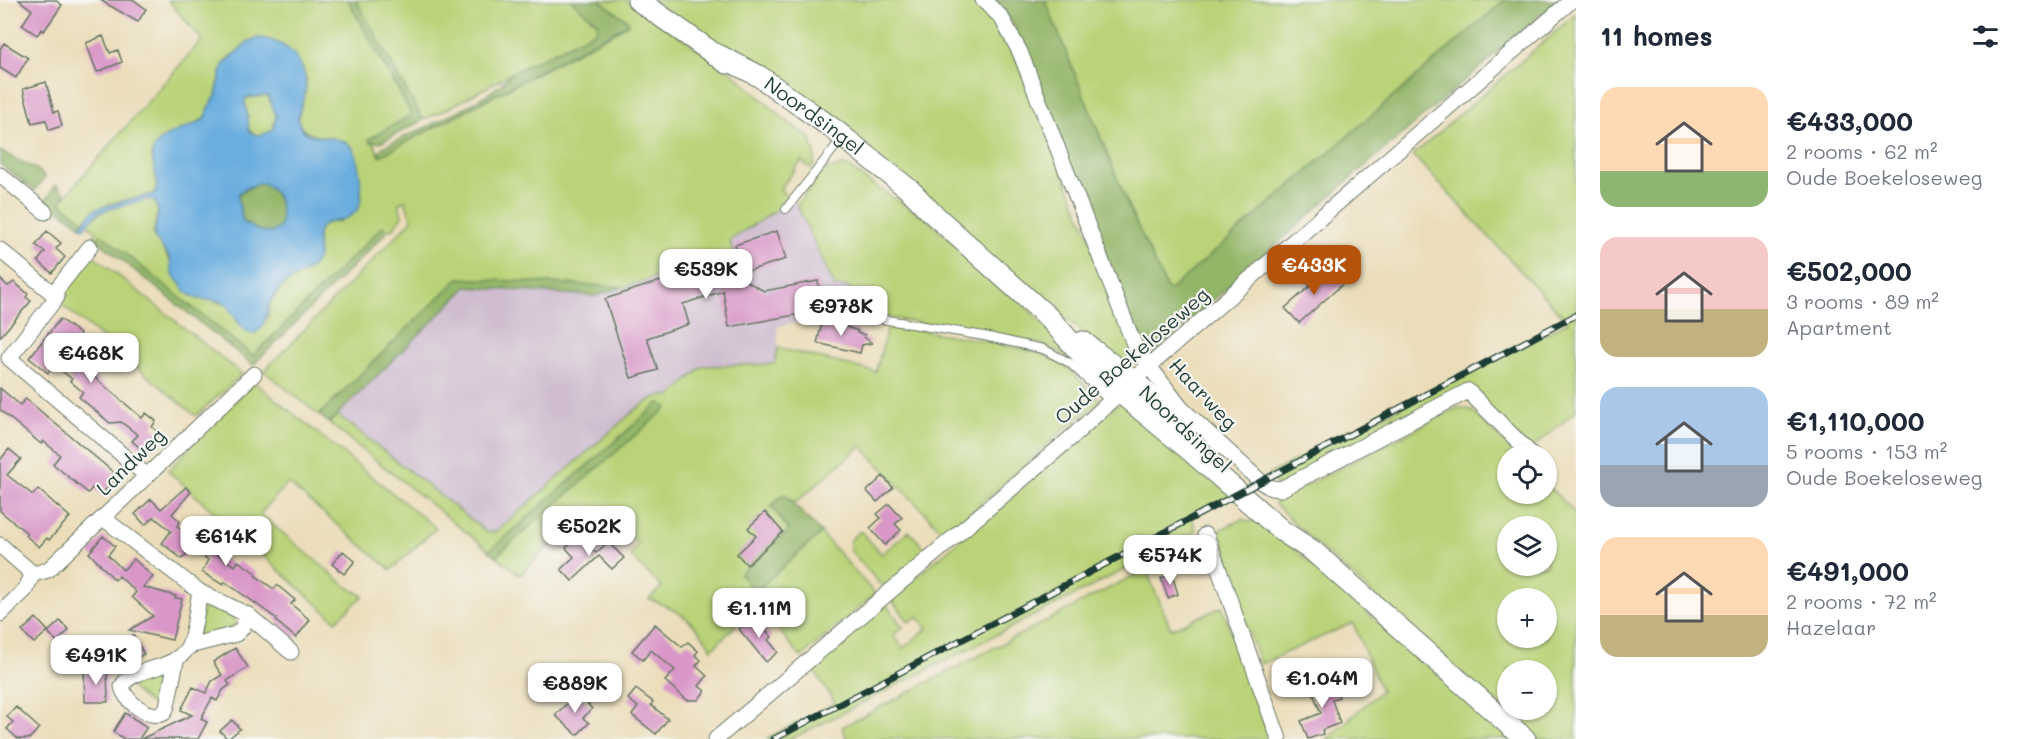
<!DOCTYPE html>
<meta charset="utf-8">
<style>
:root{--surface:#fff;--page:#f6f6f7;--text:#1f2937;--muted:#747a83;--accent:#b45309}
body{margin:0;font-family:Mali,sans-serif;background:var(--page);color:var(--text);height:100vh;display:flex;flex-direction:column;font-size:22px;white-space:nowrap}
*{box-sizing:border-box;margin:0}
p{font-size:20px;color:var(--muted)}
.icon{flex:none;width:33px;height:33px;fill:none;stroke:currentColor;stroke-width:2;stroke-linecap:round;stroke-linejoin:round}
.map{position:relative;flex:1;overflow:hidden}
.drawer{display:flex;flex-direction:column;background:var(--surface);width:450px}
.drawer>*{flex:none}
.controls{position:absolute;left:1497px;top:444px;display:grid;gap:12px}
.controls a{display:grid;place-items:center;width:60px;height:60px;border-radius:50%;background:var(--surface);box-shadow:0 2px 4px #0004;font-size:30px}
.price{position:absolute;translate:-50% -51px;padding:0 14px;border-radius:12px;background:#fff;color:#222;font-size:20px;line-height:39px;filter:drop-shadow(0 2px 3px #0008)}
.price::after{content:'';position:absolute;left:50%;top:36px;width:18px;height:14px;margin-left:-9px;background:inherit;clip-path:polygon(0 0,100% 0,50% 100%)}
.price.selected{background:var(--accent);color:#fff}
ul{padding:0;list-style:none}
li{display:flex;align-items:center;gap:18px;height:150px;padding:0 24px}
li span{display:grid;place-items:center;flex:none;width:168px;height:120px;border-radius:18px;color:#555}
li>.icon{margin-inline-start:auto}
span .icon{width:72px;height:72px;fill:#fffc;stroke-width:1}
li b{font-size:26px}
h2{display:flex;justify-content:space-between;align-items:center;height:72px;padding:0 24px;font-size:26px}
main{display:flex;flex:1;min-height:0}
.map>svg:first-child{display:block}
.industrial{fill:#cfbdcf}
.green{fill:#bad378;stroke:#6c8856;stroke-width:1.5;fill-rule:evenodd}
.forest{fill:#93b568;stroke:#59794e;stroke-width:1.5}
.water{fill:#6aaddf;stroke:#44758a;stroke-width:1.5;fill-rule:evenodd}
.building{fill:#d997c8}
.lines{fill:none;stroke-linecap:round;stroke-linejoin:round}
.lane-casing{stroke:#667563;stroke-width:10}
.street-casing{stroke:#667563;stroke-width:17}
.secondary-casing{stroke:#667563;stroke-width:23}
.lane{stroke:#fff;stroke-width:8}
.street{stroke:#fff;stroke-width:15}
.secondary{stroke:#fff;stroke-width:21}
.rail-casing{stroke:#1f3d34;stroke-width:7}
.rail{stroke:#f6f6f2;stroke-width:4.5;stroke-dasharray:14;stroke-linecap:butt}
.labels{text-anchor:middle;stroke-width:4.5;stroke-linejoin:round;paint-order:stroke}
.street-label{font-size:20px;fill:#1f3d34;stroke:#f6f6f2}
</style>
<main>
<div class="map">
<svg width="1576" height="739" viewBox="0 0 1576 739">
<rect width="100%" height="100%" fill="#f6f6f2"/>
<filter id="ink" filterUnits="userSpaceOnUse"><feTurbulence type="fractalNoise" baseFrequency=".0167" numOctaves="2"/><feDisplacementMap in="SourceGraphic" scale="12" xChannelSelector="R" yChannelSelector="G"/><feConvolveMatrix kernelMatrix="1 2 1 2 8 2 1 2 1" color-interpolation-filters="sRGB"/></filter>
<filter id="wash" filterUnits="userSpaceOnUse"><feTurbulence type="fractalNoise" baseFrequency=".008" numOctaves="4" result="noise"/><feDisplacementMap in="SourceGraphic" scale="24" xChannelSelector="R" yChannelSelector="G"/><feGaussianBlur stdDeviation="1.35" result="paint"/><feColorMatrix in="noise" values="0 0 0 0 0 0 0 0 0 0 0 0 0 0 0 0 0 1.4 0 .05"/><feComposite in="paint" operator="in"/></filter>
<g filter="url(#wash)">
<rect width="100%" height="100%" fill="#ebddb9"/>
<path class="industrial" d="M788,197L797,205L835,286L850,287L857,294L859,299L857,320L827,314L777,327L778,348L774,364L703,366L671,396L490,551L329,423L467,287L595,296L733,253L730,240L775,211Z"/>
<path class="green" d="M168,0H348L411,113V115L371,142H373L380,156L623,28L628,21L599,0H627L733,73L784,119L810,138L815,153L814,165L810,168L801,161L780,189L788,197L775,211L730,240L733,253L624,287L459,279L319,415L264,371L412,220L405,201L399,203L402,216L393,229L385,231L383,227L253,356L101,235L98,239L94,236L97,232L87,224C102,206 127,204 149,199L155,201L158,211L153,234L171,262L212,300L267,319L271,301L286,282L296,278L317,239L320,228L325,223L339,222L362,196L353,148C338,132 300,143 299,119C298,111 302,104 304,96C306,91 306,84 307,78L249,41L227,60L221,72L216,96L208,108L206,117L153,150C149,165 162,178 154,194C130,200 99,201 84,221L60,202L202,40Z
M356,0H571L598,24L596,31L510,74L449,108L423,120Z
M652,0H977L996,21L1013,51L1139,358L1136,363L1130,366L1123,364L757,70Z
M1045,0H1505L1170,290L1167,289L1130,210Z
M1576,14V411L1531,449L1471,393L1279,488L1269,474L1568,322L1413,155Z
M268,96L276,116L273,129C265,135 255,138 248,129C251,117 243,109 245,99L249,97Z
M843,166L849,167L870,183L924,217L1026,307L1113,392L1059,352L1044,345L987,333L876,316C858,308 858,280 835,287L797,205L822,171Z
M90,253L242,374L196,416L60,303L59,291Z
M888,325L986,341L1041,353L1067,367L1101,401L1059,434L946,535L861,446L795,503L784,494L790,530L740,574L755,592L821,533L875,594L801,657L757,604L712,649C694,620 681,611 649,599L662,587L630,556L638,543L606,520L600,524L584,510L520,575L329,423L338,415L488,533L497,531L636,409C646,403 658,392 671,396L703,366L774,364L778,348L876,372Z
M255,383L436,528L391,570L288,483L260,514L346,586L363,596L336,621L168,471L214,421Z
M1121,401L1232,495L1192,517L1196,531L1175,544L791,739H766L835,703L812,667L885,603L903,627L893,635L903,648L927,629L918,616L909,622L891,599Z
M1457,408H1464L1472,411L1516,454H1508V494H1546L1547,485L1576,514V739H1537L1314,542L1275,504L1276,501ZM1508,526H1546V566H1508ZM1508,598H1546V638H1508ZM1508,670H1546V710H1508Z
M1242,519L1249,522L1260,519L1512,739H1327L1381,691L1353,623L1260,664L1214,533Z
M860,531L882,554L909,531L927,551L889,586L880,584L850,550V540Z
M1146,569L1171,629L1222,607L1270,739H847L842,727Z
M210,605L232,615L235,624L233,628L201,637L198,633L203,609Z
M167,668L164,701L159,706L149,703L132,689V684Z"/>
<path class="forest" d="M348,0H356L423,120L381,142H371L369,139L411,115V113Z
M571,0H599L628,21V24L380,156L378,153L383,147C412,133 496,98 510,74L596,31L598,23Z
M995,0H1045L1130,210L1167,289L1170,290L1505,0H1558L1343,185L1155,352L1148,348L1133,329L1011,21Z
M0,151L38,170L45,177L35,190L0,164Z
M260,183C280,188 283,209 280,227L271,233L257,230L243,221L238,199L239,193Z
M56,185L66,194L60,203L84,221L80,225L46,200Z
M383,226L386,233L253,365L97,240L101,234L253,356Z
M459,278L624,287L595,296L467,287L329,423L319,415Z
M660,402L667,408L496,556L489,551Z
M784,494L821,533L755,592L740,574L789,530L771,506Z"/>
<path class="water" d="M258,38C288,40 309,63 305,92C304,103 296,112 299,123C305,145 341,130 353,149C359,158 364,197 359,207C348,226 328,217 321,227C313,238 322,251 316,262C309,273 295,276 286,283C281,286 275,294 271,300C264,313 269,326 253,334L246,331L241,326L227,305L219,301L198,299L188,294L172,274L170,258L154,237L158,211L155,201L149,199L99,212L84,228L80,227L95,209L154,194C164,176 144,158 156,145C168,130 191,129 206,118L208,108L216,96L223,65L249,41ZM268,96L276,116L273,129C265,135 255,138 248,129C251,118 244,109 245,99L249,97ZM260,183C280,188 283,209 280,227L271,233L257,230L243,222L238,199L239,193L246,188Z"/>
<g id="blocks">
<path class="building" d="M19,0H55L62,5L44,31L42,29L37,35L22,25L32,10Z
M100,0H134L146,9L138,22Z
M103,36L110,53L118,50L122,62L97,72L86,43Z
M4,43L28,58L16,78L0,68V49Z
M46,82L54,112L58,111L62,126L49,130L46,120L32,123L23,89Z
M47,231L61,243L56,249L65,257L52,273L38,261L45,252L36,245Z
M777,231L786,259L735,275L764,291L818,281L823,310L729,327L723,291L683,304L689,324L647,338L658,370L631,378L605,299L738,256L735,245Z
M1334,271L1344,283L1299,323L1285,308L1310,286L1308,283L1316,276L1321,282Z
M0,279L8,286L14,282L28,294L26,297L31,301L0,337Z
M60,319L80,334L70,350L95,372L92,375L142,418L146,413L156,421L152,427L160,433L145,452L132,441L138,435L121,422L110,423L79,397L83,392L70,381L72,379L54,365L48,373L29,358Z
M823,319L858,331L857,333L865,335L864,337L872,343L862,345L860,353L817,343Z
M0,388L20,405L26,399L118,476L101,495L93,487L88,493L53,464L60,455L43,441L41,444L0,410Z
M9,449L21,459L7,475L33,495L38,489L70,517L49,540L47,538L39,547L25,535L27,533L0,511V460Z
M883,476L893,488L877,502L867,491Z
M186,487L191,492L172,514L180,521L177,526L195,541L199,536L218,548L214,553L235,566L238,561L256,573L255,575L264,582L274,589L277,585L295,600L291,604L310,620L296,638L276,621L277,619L255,603L225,582L223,585L202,572L208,560L192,547L182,559L162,543L171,531L154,517L145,525L135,514L151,499L161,509Z
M889,504L902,518L895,524L901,530L885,545L870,528L881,518L877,514Z
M765,512L783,532L747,565L737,554L756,536L748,528Z
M579,535L596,553L608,542L624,558L612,569L599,556L572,581L561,569L574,557L566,548Z
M103,536L115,546L108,555L123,570L134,559L153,577L143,587L176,596L175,598L182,599L172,640L129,630L153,616L132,597L136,592L119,576L115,580L89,553Z
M343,551L355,561L344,574L332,564Z
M1172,575L1178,594L1168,598L1161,578Z
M754,617L772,637L768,640L778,652L766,662L739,629Z
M36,618L48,631L34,643L22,631Z
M60,621L69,630L57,642L48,632Z
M655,624L682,647L688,642L698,651L695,655L701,660L696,666L707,676L699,686L705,691L698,700H687L665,681L675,670L651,650L643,660L632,651Z
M133,635L144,654L116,670L105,651Z
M235,648L248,667L227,681L230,685L223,690L217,701L212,698L201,719L207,722L198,739H141L192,715L181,710L193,687L206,693L212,681L222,675L213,662Z
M107,670L108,702H85L84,671Z
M1331,677L1339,697L1332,700L1340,723L1322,730L1323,734L1308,739L1301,721L1321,713L1310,686Z
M636,689L653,702L651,705L668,719L656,734L632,715L638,707L628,699Z
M578,693L592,709L583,718L589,723L577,735L555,715Z
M16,707L39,728L29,739H18L7,729L13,722L7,717Z
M125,713L147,727L139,739H124L113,732Z
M232,720L240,729L228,739L220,731Z"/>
</g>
</g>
<g filter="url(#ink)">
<use href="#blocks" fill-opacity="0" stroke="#667563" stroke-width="1.5"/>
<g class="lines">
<defs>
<path id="lane" d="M786,209L836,146
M844,303L857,315L984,336L1043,349L1070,363L1110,401"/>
<path id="street" d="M983,0L1001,17L1020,52L1134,344L1149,366L1181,408L1260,481L1271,488L1281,489L1468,391L1531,454
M0,175L45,212
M0,250L57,297L9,358L147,476
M53,294L90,247
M103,518L200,592L248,615L291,652
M1205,535L1208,539L1279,739
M0,545L33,574
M33,574L48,570L254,374
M0,614L25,590L33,574
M189,646L236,634L242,628L248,615
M176,661L167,706L164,713C149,720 124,701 122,686C134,665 172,673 188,647C194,637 197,605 200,592
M716,739L1072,437L1133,380L1572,0"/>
<g id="secondary">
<path d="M638,0L727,63"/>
<path id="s1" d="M718,55L759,76L791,99L832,128L911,191L931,212L1049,318L1105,380L1193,453L1282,531L1313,551L1525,739"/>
<path d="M1083,342L1143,389L1185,432"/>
</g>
</defs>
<use href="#lane" class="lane-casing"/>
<use href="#street" class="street-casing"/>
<use href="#secondary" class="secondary-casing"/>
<use href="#lane" class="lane"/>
<use href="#street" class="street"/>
<use href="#secondary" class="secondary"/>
<defs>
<path id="rail" d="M774,739L1576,315"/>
</defs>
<use href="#rail" class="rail-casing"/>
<use href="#rail" class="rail"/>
</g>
</g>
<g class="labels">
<g class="street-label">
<text dy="7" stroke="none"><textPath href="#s1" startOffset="114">Noordsingel</textPath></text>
<text transform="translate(1132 356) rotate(-41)" y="7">Oude Boekeloseweg</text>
<text transform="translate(1203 394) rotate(47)" y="7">Haarweg</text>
<text transform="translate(1185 429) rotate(43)" y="7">Noordsingel</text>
<text transform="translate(131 462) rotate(-44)" y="7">Landweg</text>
</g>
</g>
</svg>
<div class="controls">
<a><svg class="icon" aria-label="locate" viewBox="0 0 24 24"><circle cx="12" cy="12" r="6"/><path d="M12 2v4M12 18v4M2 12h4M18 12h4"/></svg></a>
<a><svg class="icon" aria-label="layers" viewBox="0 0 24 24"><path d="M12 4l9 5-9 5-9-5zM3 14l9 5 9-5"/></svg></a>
<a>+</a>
<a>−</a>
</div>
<b class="price selected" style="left:1314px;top:296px">€433K</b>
<b class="price" style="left:706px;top:300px">€539K</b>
<b class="price" style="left:841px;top:337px">€978K</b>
<b class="price" style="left:91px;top:384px">€468K</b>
<b class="price" style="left:589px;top:557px">€502K</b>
<b class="price" style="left:226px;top:567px">€614K</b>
<b class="price" style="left:1170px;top:586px">€574K</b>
<b class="price" style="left:759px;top:639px">€1.11M</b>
<b class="price" style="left:96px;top:686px">€491K</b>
<b class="price" style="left:1322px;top:709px">€1.04M</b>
<b class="price" style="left:575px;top:714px">€889K</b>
</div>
<section class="drawer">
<h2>11 homes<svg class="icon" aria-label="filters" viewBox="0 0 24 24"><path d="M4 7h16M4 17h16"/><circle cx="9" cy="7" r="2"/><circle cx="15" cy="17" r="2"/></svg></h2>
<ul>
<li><span style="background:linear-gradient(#ffd9b3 70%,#8fb573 0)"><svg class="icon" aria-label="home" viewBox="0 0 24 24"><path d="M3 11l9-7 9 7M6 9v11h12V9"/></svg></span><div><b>€433,000</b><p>2 rooms · 62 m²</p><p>Oude Boekeloseweg</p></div></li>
<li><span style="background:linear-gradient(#f6c9c9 60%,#c2b280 0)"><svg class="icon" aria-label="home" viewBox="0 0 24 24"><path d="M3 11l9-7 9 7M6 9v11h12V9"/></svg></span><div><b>€502,000</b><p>3 rooms · 89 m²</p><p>Apartment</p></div></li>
<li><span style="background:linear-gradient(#a9c7e8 65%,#9aa5b1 0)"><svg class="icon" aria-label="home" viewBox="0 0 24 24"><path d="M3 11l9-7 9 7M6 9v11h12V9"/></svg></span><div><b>€1,110,000</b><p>5 rooms · 153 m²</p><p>Oude Boekeloseweg</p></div></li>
<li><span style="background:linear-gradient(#ffd9b3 65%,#c2b280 0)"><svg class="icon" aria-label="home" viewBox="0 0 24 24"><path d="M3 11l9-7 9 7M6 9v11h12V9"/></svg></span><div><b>€491,000</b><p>2 rooms · 72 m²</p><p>Hazelaar</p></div></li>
</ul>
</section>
</main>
